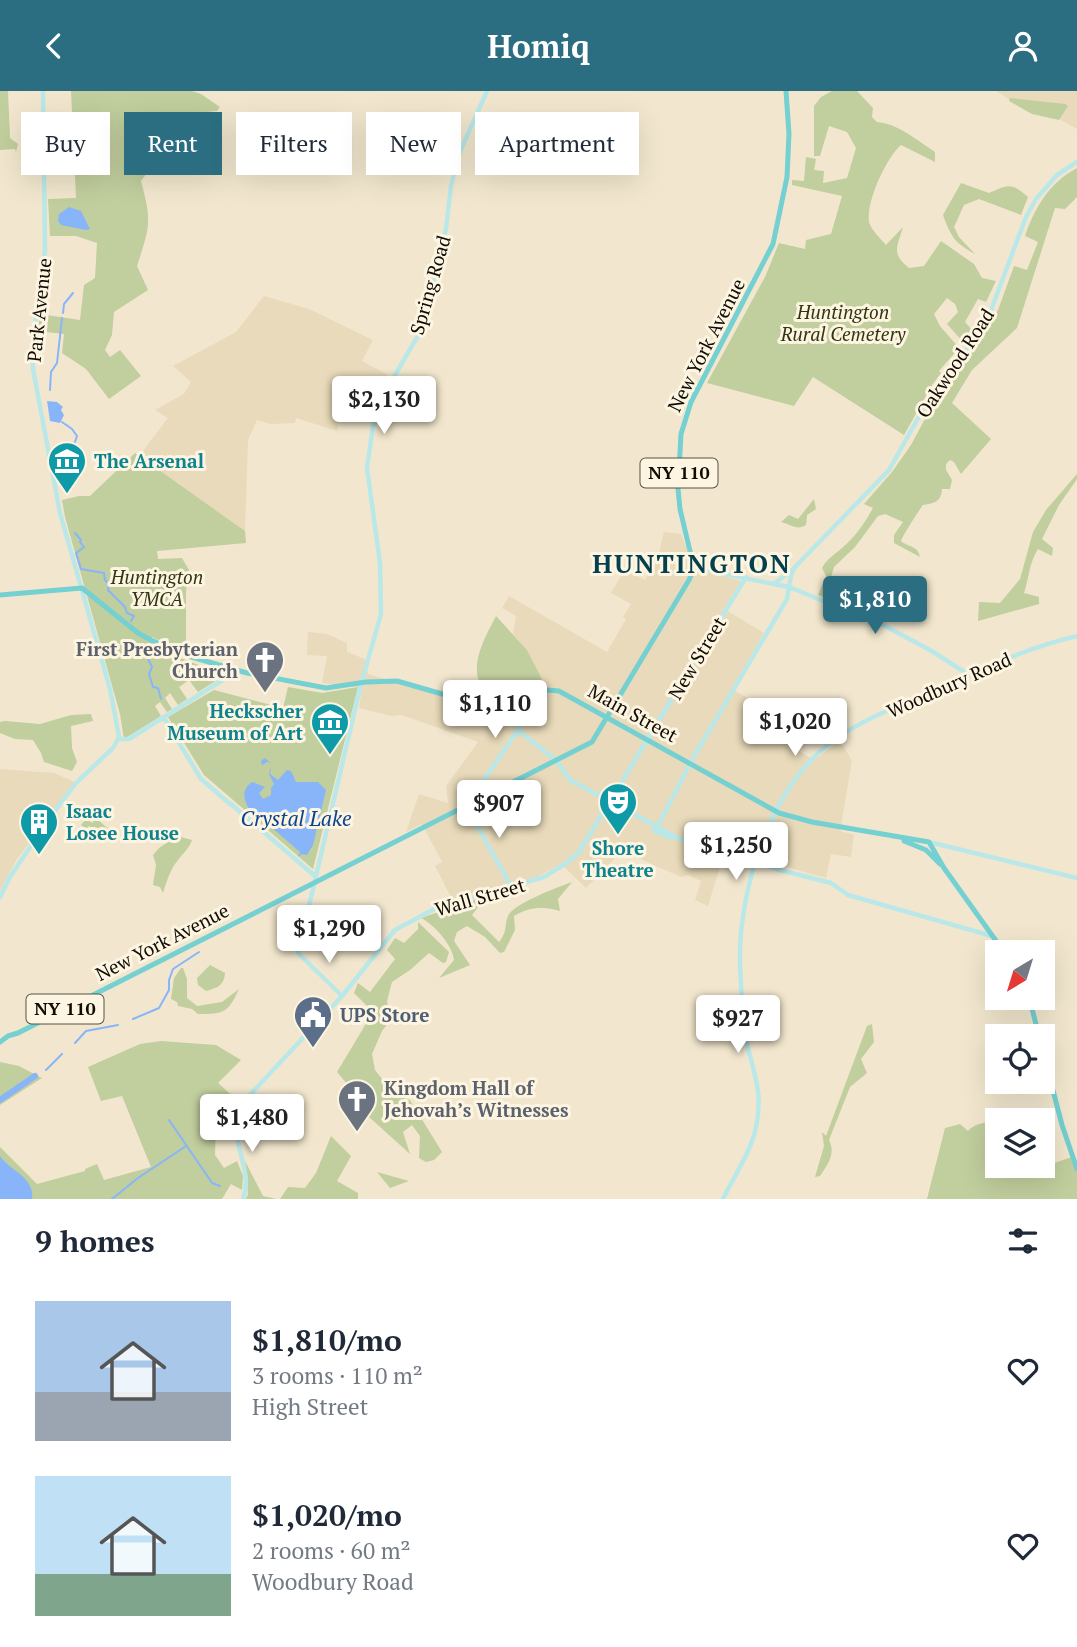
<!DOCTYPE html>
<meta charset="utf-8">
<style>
:root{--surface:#fff;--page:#f2f2f3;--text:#1f2937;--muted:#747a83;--accent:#2c6e81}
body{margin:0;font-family:"PT Serif",serif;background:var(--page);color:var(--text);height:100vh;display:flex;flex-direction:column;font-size:26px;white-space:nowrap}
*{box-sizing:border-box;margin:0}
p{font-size:23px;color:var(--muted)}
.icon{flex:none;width:38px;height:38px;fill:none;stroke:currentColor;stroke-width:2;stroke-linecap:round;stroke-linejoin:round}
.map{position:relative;height:1108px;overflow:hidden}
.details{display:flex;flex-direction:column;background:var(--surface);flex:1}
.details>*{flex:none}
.top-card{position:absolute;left:21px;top:21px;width:700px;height:63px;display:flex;gap:14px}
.needle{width:46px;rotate:218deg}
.fabs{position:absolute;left:985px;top:849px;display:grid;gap:14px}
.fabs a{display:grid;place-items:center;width:70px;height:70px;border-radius:0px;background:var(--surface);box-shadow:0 7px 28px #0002;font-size:35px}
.price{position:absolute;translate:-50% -60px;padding:0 16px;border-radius:7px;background:#fff;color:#222;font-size:23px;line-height:46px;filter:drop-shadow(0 2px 4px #0008)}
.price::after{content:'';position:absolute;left:50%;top:42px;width:21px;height:16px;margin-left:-10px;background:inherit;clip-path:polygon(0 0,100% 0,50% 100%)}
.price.active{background:var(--accent);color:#fff}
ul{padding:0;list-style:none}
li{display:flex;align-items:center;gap:21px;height:175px;padding:0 35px}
li span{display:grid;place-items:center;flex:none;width:196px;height:140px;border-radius:0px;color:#555}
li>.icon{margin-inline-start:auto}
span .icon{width:84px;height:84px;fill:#fffc;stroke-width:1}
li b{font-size:30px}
h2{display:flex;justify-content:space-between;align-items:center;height:84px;padding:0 35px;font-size:30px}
.pill{padding:0 24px;border-radius:0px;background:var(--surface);box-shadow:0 7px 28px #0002;font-size:24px;line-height:63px}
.pill.active{background:var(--accent);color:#fff}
header{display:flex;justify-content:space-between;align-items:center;height:91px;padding:0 35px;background:var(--accent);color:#fff;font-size:32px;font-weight:600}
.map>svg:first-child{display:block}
.built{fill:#e8daba}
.green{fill:#c1ce9d}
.water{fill:#88b5f9}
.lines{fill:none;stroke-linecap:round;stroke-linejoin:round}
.stream{stroke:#88b5f9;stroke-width:2}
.river{stroke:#88b5f9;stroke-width:6}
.secondary{stroke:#bae8e8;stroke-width:4.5}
.primary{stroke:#74d0d1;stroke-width:5}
.labels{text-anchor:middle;stroke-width:6;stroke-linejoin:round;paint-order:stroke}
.shield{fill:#fdf5e1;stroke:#565246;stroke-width:2}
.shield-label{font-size:18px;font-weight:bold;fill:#0f0c04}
.street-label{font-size:19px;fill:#0f0c04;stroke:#fdf5e1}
.park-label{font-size:19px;font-style:italic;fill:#2e3612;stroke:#fdf5e1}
.culture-label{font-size:19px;font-weight:bold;fill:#0d838f;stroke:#fdf5e1;text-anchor:start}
.worship-label{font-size:19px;font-weight:bold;fill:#5b616d;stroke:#fdf5e1;text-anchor:end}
.service-label{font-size:19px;font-weight:bold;fill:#4e5e75;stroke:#fdf5e1;text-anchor:start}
.water-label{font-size:21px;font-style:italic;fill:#0a4491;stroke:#fdf5e1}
.district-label{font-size:26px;font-weight:bold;letter-spacing:2px;fill:#033f4d;stroke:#fdf5e1}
</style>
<header><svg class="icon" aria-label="back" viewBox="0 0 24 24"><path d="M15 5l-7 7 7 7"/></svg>Homiq<svg class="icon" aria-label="person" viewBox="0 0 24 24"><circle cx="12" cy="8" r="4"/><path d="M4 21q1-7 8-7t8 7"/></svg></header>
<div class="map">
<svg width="1077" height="1108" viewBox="0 0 1077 1108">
<rect width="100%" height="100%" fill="#f2e7ce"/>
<path class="built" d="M996,0H1077V38L1025,9L1020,15Z
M264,205L309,218L373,249L362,270L388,284L380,304L351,294L344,310L337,340L296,327L295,332L271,333L257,329L248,349L245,440L139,365L168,327L155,319L184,303L191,291L173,275L236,241Z
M664,441L681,443L694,477L741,490L724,518L764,542L732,598L778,625L768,642L814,669L840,649L852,670L840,740L854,744L851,766L831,763L826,787L725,759L708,815L695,809L701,790L688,784L681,786L622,760L586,797L561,773L533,788L513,791L452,808L435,775L442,771L422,733L406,741L419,703L448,712L446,695L478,651L402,624L391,625L359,617L362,597L322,592L327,565L307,564L308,541L327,543L347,552V561L365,568L368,583L453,608L483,612L546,597L527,559L513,543L516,525L502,517L509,505L607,561L626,528L623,526L631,513L611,502L624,480L645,489L659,462Z
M0,678L54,682L75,691L17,768L0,800Z"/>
<path class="green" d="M0,0H8L10,47L18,53L16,61L15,58L0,59Z
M71,0H192L201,3L220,16L217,20L195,22L194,34L167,32L160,65L141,90C152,131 150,135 137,175L148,199L114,221L112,244L105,259L110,266L120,259L141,285L109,308L86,278L62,262L64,243L38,240L40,223L80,229L84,194L95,187L97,152L76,145H50L48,108L76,107Z
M832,0H857L873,17L872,26L877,31C897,32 918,50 935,61V71L901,54C886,67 866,111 869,131C871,139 881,148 886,154L903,136C897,157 891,162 909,177L924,175L941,150L974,173L982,187L996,190L986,211L978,208L965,231L973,240L964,252L947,233L958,221L955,213L947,207L934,223L940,235L959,257L939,280L941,282L932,294L904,344L813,286L794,315L707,292L765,186L779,152L805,158L806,149L831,143L842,105L792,94V89L804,90L806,66L816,68L814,79L824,80L823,92L847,87L856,57L847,41L829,35L820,65H814V15L821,6Z
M1010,7L1065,13L1068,15L1059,29L1032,23L1009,10Z
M1077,77V106L1065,118L1055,117L1017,237L972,279L952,312L991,348L961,383L954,371L950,369L946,373V379L952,389L950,398H942C941,411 935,412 923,414C919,419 902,446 901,450C909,457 918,454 920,466L894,452V444L903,431L885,423L878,425L855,456L834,476L829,493L841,513L818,504L826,485L822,477C827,468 834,464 842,457C855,446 865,432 873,417L864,413L892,381L911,354L934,311L985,242L998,219L1014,175L1027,179L1038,151L1025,145C1035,116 1049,92 1077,77Z
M961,92L989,102C1009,94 1011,91 1028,106L1021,124L979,108L964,114L954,136L959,146L975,163C955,152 951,146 943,124Z
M135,362L245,440L246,452L157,460L158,468L182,467L189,479L186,501V562L152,546V553L162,560L225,584L198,601L189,589L179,596L187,608L178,614L170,602L165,607L172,618L167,621L160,611L155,615L161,625L124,648L120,623L65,426L62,409L79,405H90Z
M1077,383V388L1059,414L1042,448L1053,457L1052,465L1038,458C1029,472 1029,487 1024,502L1039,506V513L978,530L979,511L1000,512L1020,488L1033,441L1046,419Z
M814,408L816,418L807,424L806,434C797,440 790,433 781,431L789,424L798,428Z
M496,525L527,559L546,596C529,594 513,604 497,604C491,604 486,602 483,597C467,576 486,545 496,525Z
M288,596L322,602L358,596L313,778L204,684L168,626L214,599L283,617Z
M91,623L93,630L71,635L72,657L77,671L72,680L44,671L41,662L33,649L15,648L0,642V631L5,630L40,633L71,624Z
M87,727L92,732L96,727L114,743L107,751L89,735L86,738L81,734Z
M177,745L192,749C189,758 183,762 178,769C170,779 167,789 163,802L160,796L153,794L156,774L153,764L159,757Z
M572,791L558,808L560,820C543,815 529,816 514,825L515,839L504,861L500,862L485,846L467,835L457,841L454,850L470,874L439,887L454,869C453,855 434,833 421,827L476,808L479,815L472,824L499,851C508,840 504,835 508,825C513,813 558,796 572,791Z
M418,831L449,861L446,871L443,872L429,862L410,879L392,891L387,910L391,928L382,940L372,963L375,979L395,1004L410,1009L442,1061L434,1069L426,1071L419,1067L420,1045L412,1034L403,1041L410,1063L369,1026V1019L337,981L373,921L354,902L358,892L370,901L395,868L387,859L395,847L404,852L418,838Z
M210,874L225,882C224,895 217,897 206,900L198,894L197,887Z
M181,877H183L187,888V907L197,915L222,911L239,898C228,922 224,923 198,923L192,918L178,915L177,911L171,908L174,887Z
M872,933L874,951L861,968L867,982L850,996L829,1049C836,1063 828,1073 820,1085L815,1086L824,1055L822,1041L826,1045L867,935Z
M161,950L216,954L241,969L218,992L237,1009L232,1032L216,1030L215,1064L224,1077L237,1070L243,1085L242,1099L231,1093L222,1108H0V1056L37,1093L85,1080V1078L97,1073L104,1089L151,1076L122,1005L101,1010L88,976L140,953Z
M0,971L19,975L42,987L0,1014Z
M997,1030L998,1074L1016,1075L1024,1082L1072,1066L1077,1076V1108H927L945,1037L960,1033L968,1040C975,1032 987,1031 997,1030Z
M331,1045L351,1065L337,1090L358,1102V1108H280L288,1096L305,1097L316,1082Z
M245,1070L263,1105L277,1108H246L248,1103Z
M377,1081L409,1090L390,1097Z"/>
<path class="water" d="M69,116L81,120L90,138L86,139L61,134L58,130L59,123Z
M47,310L57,311L63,316L61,319L64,324L60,332L50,330Z
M265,667C271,673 272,673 270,683L278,689L287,679L291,680L296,691H318L326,699L313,754L307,764L302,763L298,766L300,761L248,716C243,707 242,698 252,691L265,696L259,702L263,708L271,704V697L274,693L269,683L271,675L269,670L262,674L261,670Z
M0,1065C10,1080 35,1086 32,1108H0Z"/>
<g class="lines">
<path class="stream" d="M63,222L64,213L73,202
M50,299L51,281L57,272L62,227
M59,378V371L75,351L77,345L72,338L62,331
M75,442L81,449L80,451L84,456L76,462L81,478L104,482L105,489L109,493L108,499L125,516L127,522L134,525L131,530
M143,557L152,576L149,583L153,596L158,597L161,608
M133,928L159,917L169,899V889L173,878L199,861
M75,952L86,940L118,934
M46,979L62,963
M169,1029L208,1086L212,1092L220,1095
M112,1108L138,1087L186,1055"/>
<path class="river" d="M0,1009L35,985"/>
<path class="secondary" d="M694,477L789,496L885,535L930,559L969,584
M775,492L792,479
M164,627L201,688L230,713
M517,639L556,669L570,689L656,735
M119,648H129L237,580
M231,713L315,785
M657,735L659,739L656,741L654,738Z
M658,735L693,667L787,508L791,484L795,476L889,379L930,306L981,239L991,219L1026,126L1036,108L1057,84L1077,71
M659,737L674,745
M658,741L671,747L675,746L780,779L831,792L848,804L992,845
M929,751L1077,787
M511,795L466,715L546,598
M0,806L10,786L48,729L76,692L113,657L119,646L110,598L60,422L33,278L32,257L45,159L43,0
M342,905L298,862L360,597L381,523L380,472L367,377L373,335L387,298L420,241L446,138L451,95L459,63L487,0
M243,1108C256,1074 220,1046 247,1007L342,905L395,839L438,816L544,786L565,773L579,761L746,486
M723,1108C734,1085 751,1061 756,1036C764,999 752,980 746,947C742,922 741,898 740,873C738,799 771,694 833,650C865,626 907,612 943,596C986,576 1030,556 1077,545"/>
<path class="primary" d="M0,504L82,497L138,542L151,549L188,565L247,582L326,597L366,591L397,590L470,611L483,612L536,598L559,600L779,722L812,731L929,751L944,777L1004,861
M904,750L926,759L940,773
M1029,906L1039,945
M0,951L8,945L18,942L592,651L689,489L694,477L680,418L678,398L681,343L691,311L773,153L787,86L789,43L786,0
M1043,961L1062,1034L1077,1078"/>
</g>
<defs>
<symbol id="museum-pin" viewBox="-11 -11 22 30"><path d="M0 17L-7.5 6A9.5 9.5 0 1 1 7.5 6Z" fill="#0f9aa8" stroke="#fdf5e1"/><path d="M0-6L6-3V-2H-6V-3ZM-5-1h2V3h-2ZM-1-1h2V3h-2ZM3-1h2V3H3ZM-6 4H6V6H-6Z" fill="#fff"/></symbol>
<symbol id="church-pin" viewBox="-11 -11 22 30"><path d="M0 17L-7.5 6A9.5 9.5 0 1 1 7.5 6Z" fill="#6b7280" stroke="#fdf5e1"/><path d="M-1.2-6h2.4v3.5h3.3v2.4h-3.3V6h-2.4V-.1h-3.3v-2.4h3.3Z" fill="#fff"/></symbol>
<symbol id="theatre-pin" viewBox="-11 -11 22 30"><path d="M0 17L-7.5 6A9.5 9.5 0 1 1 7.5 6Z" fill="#0f9aa8" stroke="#fdf5e1"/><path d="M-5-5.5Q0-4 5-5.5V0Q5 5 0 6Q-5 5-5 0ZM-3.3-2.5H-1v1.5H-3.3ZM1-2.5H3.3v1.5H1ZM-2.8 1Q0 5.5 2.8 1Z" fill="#fff"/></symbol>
<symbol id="building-pin" viewBox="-11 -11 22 30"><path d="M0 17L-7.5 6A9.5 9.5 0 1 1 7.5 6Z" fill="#0f9aa8" stroke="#fdf5e1"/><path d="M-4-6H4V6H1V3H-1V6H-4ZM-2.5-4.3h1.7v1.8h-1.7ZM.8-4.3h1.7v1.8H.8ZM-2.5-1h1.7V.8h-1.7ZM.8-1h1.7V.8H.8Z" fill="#fff"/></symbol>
<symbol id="civic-pin" viewBox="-11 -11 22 30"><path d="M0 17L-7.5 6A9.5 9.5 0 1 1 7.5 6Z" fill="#5c6f8a" stroke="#fdf5e1"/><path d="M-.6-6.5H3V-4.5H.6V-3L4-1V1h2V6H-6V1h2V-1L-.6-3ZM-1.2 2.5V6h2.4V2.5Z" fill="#fff"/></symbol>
</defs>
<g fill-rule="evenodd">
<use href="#museum-pin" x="45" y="348" width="44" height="60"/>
<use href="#church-pin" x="243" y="547" width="44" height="60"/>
<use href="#museum-pin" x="308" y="609" width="44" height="60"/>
<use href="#theatre-pin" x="596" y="689" width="44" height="60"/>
<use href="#building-pin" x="17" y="709" width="44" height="60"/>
<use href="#civic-pin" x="291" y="902" width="44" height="60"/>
<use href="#church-pin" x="335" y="986" width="44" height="60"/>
</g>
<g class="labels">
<g class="shield">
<rect x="640.5" y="367.5" width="77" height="29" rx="5"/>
<rect x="26.5" y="903.5" width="77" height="29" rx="5"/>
</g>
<g class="shield-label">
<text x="679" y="388">NY 110</text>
<text x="65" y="924">NY 110</text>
</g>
<g class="street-label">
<text transform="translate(430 194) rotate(-74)" y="7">Spring Road</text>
<text transform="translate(39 219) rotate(-84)" y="7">Park Avenue</text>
<text transform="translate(706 254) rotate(-63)" y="7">New York Avenue</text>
<text transform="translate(955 272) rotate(-57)" y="7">Oakwood Road</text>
<text transform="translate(697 567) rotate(-59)" y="7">New Street</text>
<text transform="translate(949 594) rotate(-24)" y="7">Woodbury Road</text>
<text transform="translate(633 622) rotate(29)" y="7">Main Street</text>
<text transform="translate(480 806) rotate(-16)" y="7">Wall Street</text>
<text transform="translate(162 851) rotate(-27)" y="7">New York Avenue</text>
</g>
<g class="park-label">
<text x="843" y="228">Huntington<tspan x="843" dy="22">Rural Cemetery</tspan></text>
<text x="157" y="493">Huntington<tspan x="157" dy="22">YMCA</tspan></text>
</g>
<g class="culture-label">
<text x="94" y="377">The Arsenal</text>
<text x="303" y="627" text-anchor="end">Heckscher<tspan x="303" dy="22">Museum of Art</tspan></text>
<text x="66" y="727">Isaac<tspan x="66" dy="22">Losee House</tspan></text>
<text x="618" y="764" text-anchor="middle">Shore<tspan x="618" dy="22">Theatre</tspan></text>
</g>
<g class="worship-label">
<text x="238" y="565">First Presbyterian<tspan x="238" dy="22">Church</tspan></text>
<text x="384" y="1004" text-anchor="start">Kingdom Hall of<tspan x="384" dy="22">Jehovah’s Witnesses</tspan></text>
</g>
<g class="service-label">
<text x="340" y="931">UPS Store</text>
</g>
<g class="water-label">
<text x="296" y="735">Crystal Lake</text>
</g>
<g class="district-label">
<text x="692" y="482">HUNTINGTON</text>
</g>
</g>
</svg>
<div class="fabs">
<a><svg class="needle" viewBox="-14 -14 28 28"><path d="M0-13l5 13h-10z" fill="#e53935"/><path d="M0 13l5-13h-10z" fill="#747a83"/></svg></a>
<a><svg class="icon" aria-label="locate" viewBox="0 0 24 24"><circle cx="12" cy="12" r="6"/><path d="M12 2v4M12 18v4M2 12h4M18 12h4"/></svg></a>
<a><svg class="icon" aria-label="layers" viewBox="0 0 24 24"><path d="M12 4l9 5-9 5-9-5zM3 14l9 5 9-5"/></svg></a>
</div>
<b class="price" style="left:384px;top:345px">$2,130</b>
<b class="price active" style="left:875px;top:545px">$1,810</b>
<b class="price" style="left:495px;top:649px">$1,110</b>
<b class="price" style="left:795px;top:667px">$1,020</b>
<b class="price" style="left:499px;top:749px">$907</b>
<b class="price" style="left:736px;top:791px">$1,250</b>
<b class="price" style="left:329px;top:874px">$1,290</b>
<b class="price" style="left:738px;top:964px">$927</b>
<b class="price" style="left:252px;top:1063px">$1,480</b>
<div class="top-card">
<a class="pill">Buy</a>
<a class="pill active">Rent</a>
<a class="pill">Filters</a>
<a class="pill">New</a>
<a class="pill">Apartment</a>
</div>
</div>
<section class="details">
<h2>9 homes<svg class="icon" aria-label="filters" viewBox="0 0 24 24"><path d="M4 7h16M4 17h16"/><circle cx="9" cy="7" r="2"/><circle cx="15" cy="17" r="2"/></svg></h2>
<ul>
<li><span style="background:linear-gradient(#a9c7e8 65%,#9aa5b1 0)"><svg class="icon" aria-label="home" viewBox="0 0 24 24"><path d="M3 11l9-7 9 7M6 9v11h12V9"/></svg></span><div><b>$1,810/mo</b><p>3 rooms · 110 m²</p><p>High Street</p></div><svg class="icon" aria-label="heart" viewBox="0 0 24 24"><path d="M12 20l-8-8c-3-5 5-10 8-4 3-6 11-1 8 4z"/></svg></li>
<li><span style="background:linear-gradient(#bfe0f5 70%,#7fa58c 0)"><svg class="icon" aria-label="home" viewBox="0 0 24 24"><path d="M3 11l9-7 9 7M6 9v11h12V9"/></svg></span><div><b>$1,020/mo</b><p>2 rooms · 60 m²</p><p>Woodbury Road</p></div><svg class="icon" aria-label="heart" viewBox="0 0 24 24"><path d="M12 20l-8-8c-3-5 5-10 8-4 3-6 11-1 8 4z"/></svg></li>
</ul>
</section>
